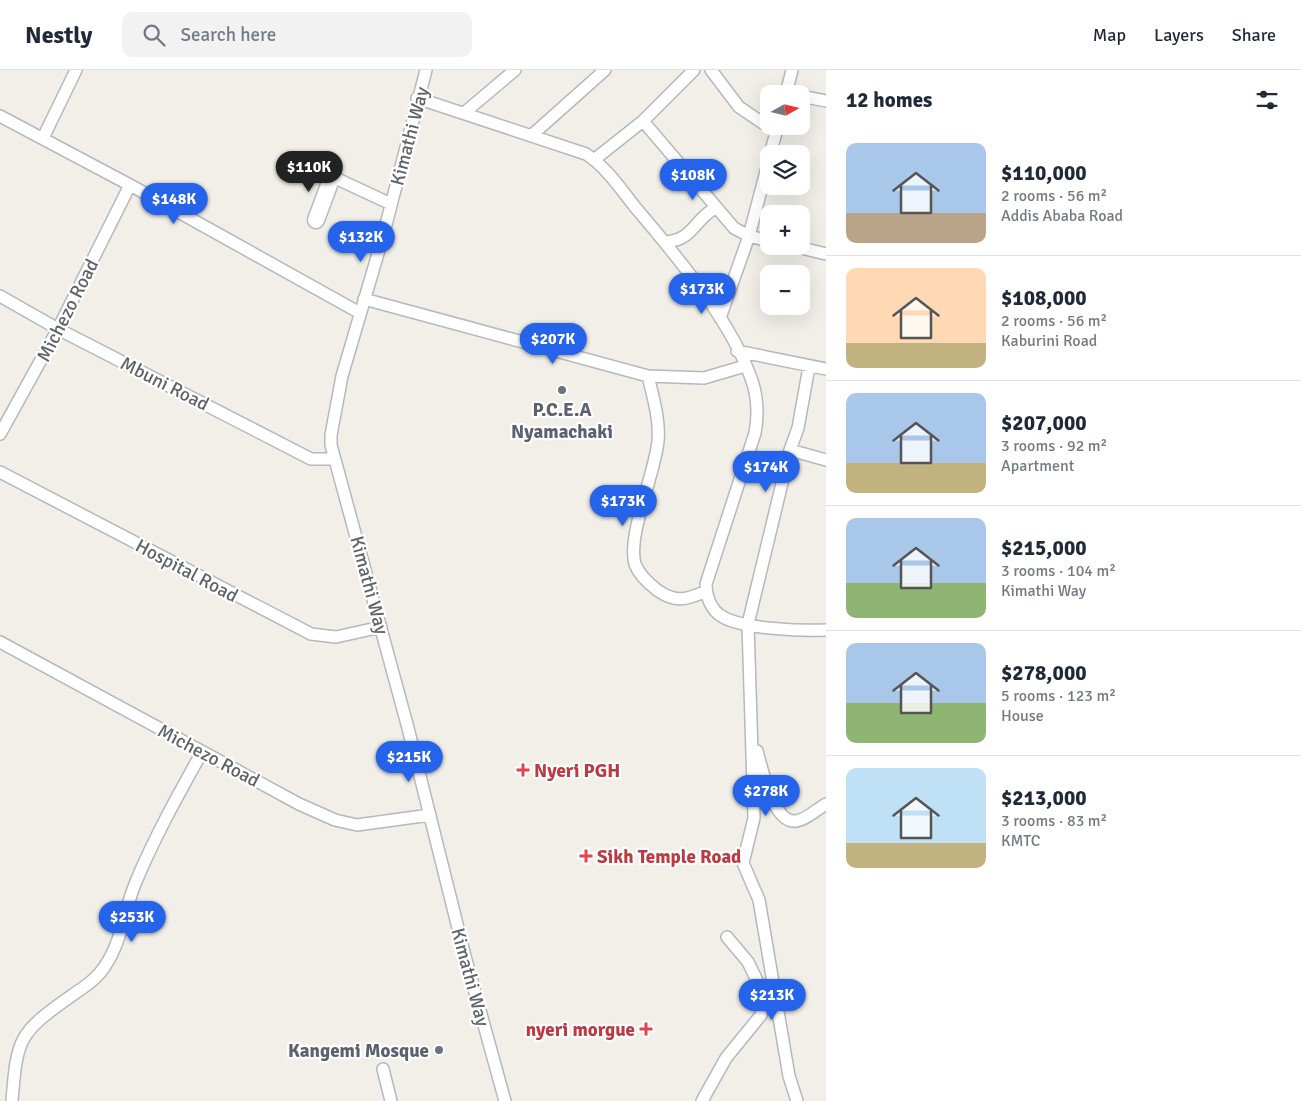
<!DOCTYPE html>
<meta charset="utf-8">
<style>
:root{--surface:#fff;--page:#f2f2f3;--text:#1f2937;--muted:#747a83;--line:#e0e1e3;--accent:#2563eb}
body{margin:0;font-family:Signika,sans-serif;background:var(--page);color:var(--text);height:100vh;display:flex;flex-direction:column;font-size:19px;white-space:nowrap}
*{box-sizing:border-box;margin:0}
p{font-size:16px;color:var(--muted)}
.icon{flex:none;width:28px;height:28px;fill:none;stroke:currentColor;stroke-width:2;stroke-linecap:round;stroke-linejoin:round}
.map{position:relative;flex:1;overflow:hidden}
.details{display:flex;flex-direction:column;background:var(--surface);width:475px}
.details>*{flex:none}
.needle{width:32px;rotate:82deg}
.tools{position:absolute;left:760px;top:15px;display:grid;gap:10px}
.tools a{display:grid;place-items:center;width:50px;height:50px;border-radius:10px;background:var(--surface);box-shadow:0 5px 20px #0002;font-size:25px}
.price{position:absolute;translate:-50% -42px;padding:0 11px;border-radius:18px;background:var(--accent);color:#fff;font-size:16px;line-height:32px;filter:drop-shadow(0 1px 2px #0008)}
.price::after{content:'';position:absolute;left:50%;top:30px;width:15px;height:11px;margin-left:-8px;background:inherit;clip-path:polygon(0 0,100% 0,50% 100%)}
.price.on{background:#222;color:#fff}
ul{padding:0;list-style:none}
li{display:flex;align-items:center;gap:15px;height:125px;padding:0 20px}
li+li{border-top:1px solid var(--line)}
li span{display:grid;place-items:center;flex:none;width:140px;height:100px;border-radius:10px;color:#555}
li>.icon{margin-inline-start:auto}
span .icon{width:60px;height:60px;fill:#fffc;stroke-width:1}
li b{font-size:21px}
h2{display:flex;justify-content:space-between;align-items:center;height:60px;padding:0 20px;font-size:21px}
header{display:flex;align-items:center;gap:30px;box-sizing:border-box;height:70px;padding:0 25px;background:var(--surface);border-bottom:1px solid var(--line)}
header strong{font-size:24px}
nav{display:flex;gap:28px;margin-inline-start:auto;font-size:18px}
.search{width:350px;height:45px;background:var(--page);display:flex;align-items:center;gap:12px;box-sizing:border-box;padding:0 18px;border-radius:10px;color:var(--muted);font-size:19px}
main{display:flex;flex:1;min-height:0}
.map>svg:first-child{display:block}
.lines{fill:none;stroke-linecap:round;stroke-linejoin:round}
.street-casing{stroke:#b5b8bc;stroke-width:14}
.secondary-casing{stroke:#b6babf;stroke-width:19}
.street{stroke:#fff;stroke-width:11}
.secondary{stroke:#fff;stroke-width:16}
.worship-dot{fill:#6b7280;stroke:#fff;stroke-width:2}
.health-dot{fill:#e0444e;stroke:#fff;stroke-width:2}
.labels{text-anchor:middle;stroke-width:4.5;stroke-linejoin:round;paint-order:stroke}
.street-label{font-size:19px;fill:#5f6368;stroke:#fff}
.worship-label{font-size:19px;font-weight:bold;fill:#5b616d;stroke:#fff}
.health-label{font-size:19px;font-weight:bold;fill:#be3a42;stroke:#fff;text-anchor:start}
</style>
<header>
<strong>Nestly</strong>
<div class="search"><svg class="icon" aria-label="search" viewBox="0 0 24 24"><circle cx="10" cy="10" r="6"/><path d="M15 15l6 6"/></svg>Search here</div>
<nav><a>Map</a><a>Layers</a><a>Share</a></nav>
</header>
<main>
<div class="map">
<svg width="826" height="1031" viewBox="0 0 826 1031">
<rect width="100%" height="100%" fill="#f1efe8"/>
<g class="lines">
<defs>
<path id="street" d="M426,0L382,170L342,306L331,365V375L408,658L465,886L505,1031
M711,0L739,37L776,62
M786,24L792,0
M801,26L826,31
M417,28L586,84C606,97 620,118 635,137C676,185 734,254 753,314C758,331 758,347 755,363L706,514C706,526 711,541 723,547C743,559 802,561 826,560
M464,43L515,0
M0,46L130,115L360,243
M643,51L734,158L749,166L769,171
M532,65L605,0
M43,68L76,0
M770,84L778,56
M595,89L643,51L694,0
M303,93L391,134
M665,172C693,170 693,151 715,138
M793,176L826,184
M0,226L58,259L311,389H333
M364,229L648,306L704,308L745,296
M720,248L749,166L769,90
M737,281L826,299
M648,306C653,327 660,350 658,371C655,404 627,465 635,494C639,505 648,513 657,520C675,533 687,530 706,521
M0,364L58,259L130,115
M790,380L826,390
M0,402L311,564L336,567L381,557
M0,572L299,734L335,750L357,755L430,745
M757,681C762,698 773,754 796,751C806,750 817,739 826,734
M383,999L391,1031
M12,1031C17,967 19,963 71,926C84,917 97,909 105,896C122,871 124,841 135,814C154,768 178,725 202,682
M702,1031L726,988L761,945L764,925L748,892L727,867
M797,1031L789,1006L759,830L743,793L754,748L748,554L790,380L798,358L809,297"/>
<path id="secondary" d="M316,150L332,107"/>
</defs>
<use href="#street" class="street-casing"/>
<use href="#secondary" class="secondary-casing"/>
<use href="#street" class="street"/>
<use href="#secondary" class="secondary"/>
</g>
<g class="worship-dot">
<circle cx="562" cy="320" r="5"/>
<circle cx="439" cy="980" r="5"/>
</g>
<g class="health-dot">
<path d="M520.5 692.5h5v5h5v5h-5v5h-5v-5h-5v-5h5z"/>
<path d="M583.5 778.5h5v5h5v5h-5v5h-5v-5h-5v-5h5z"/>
<path d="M643.5 951.5h5v5h5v5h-5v5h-5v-5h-5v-5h5z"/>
</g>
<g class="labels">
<g class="street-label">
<text transform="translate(409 66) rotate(-75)" y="7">Kimathi Way</text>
<text transform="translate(67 240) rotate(-63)" y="7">Michezo Road</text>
<text transform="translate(165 313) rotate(27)" y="7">Mbuni Road</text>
<text transform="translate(187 500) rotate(28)" y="7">Hospital Road</text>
<text transform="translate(370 515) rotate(75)" y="7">Kimathi Way</text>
<text transform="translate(209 685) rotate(28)" y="7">Michezo Road</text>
<text transform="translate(471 907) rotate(75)" y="7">Kimathi Way</text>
</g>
<g class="worship-label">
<text x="562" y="346">P.C.E.A<tspan x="562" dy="22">Nyamachaki</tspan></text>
<text x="429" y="987" text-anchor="end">Kangemi Mosque</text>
</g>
<g class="health-label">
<text x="534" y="707">Nyeri PGH</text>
<text x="597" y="793">Sikh Temple Road</text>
<text x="635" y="966" text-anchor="end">nyeri morgue</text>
</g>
</g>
</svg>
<div class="tools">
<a><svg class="needle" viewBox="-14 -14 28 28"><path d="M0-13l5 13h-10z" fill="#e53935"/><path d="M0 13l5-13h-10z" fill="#747a83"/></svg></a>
<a><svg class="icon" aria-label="layers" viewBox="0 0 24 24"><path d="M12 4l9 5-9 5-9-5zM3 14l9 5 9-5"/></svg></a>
<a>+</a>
<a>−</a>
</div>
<b class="price on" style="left:309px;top:123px">$110K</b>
<b class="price" style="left:693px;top:131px">$108K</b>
<b class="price" style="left:174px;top:155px">$148K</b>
<b class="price" style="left:361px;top:193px">$132K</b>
<b class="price" style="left:702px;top:245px">$173K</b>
<b class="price" style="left:553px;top:295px">$207K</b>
<b class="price" style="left:766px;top:423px">$174K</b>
<b class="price" style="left:623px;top:457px">$173K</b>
<b class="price" style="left:409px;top:713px">$215K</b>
<b class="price" style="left:766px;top:747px">$278K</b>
<b class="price" style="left:132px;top:873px">$253K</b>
<b class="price" style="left:772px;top:951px">$213K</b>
</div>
<section class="details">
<h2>12 homes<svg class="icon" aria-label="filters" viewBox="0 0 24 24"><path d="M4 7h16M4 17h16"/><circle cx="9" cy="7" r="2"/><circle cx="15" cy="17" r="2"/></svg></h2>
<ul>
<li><span style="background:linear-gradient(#a9c7e8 70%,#b9a48a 0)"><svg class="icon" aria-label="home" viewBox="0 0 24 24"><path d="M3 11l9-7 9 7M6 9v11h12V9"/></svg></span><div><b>$110,000</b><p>2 rooms · 56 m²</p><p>Addis Ababa Road</p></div></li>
<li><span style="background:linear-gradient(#ffd9b3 75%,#c2b280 0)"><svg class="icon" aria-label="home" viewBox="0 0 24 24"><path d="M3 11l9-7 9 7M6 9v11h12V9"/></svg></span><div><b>$108,000</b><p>2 rooms · 56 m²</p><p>Kaburini Road</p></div></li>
<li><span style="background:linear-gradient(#a9c7e8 70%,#c2b280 0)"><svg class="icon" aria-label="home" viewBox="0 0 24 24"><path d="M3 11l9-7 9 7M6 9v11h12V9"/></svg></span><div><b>$207,000</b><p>3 rooms · 92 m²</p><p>Apartment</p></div></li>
<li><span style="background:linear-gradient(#a9c7e8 65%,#8fb573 0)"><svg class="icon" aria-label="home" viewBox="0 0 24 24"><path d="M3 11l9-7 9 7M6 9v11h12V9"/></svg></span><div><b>$215,000</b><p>3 rooms · 104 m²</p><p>Kimathi Way</p></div></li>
<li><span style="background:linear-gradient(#a9c7e8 60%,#8fb573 0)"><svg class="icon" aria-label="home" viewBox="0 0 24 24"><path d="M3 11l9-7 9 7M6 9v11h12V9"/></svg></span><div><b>$278,000</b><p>5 rooms · 123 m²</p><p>House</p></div></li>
<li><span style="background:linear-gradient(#bfe0f5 75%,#c2b280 0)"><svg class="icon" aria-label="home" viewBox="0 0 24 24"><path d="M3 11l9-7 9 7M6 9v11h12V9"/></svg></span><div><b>$213,000</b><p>3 rooms · 83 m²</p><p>KMTC</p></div></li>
</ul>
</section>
</main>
